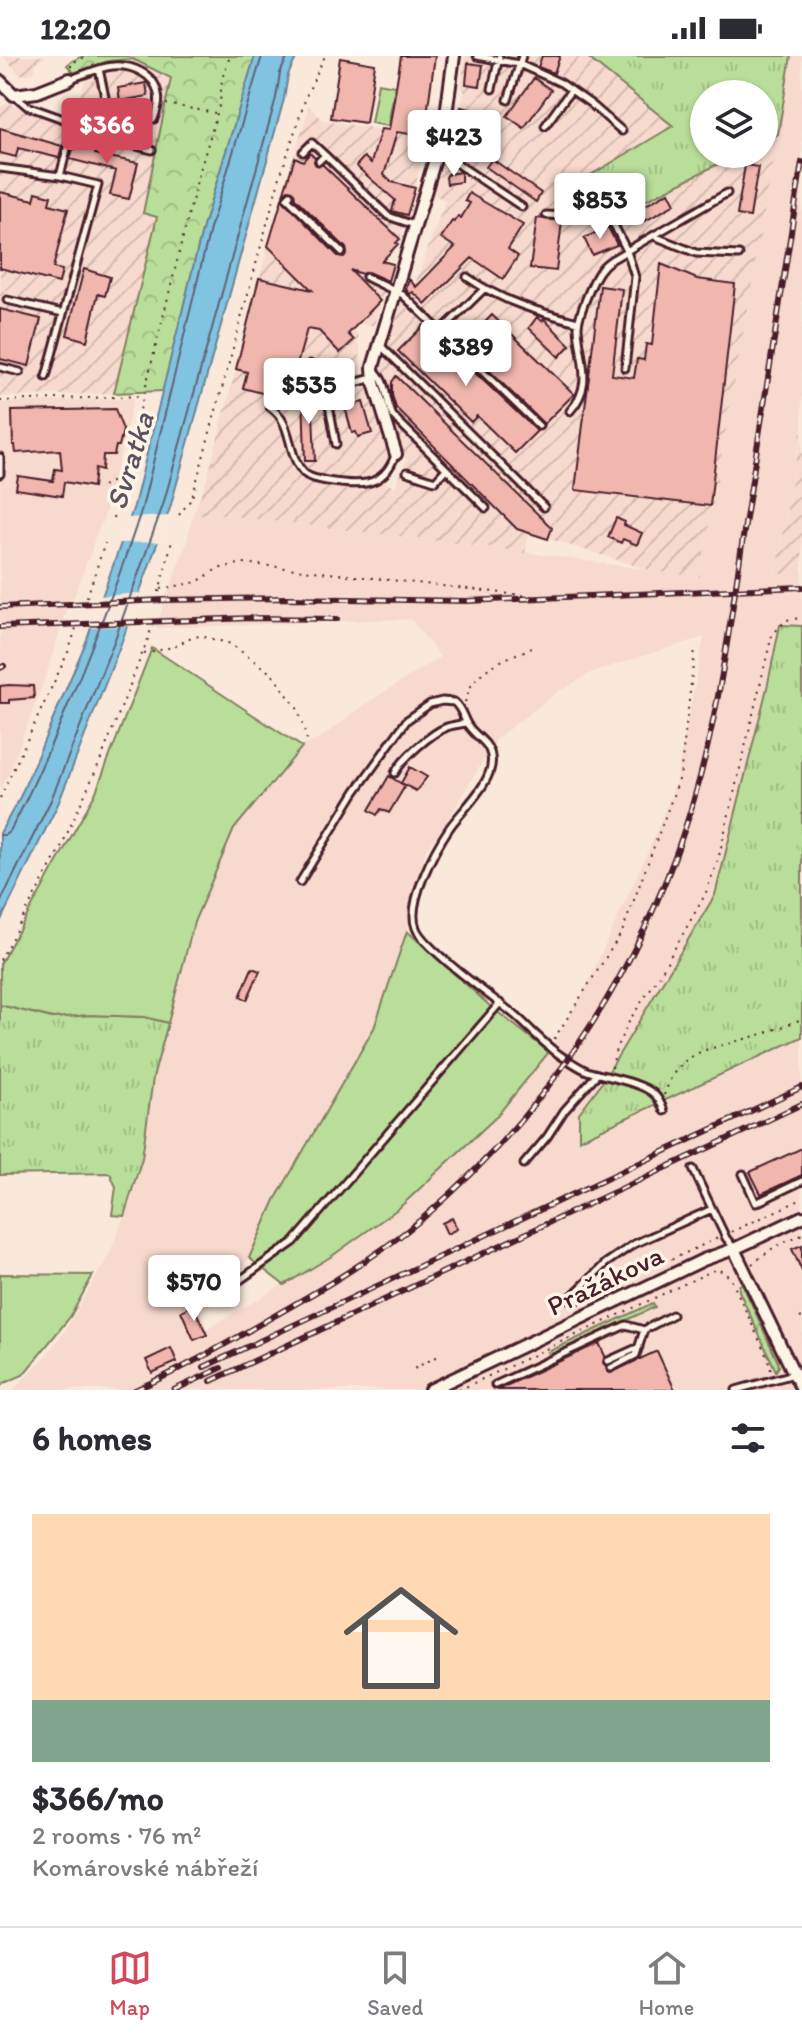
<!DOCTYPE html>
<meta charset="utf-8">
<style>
:root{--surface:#fff;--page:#f7f7f7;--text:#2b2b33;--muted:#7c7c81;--line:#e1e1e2;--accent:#d1495b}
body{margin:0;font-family:Itim,sans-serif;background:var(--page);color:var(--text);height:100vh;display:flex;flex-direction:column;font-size:30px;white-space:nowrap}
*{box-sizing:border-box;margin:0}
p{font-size:26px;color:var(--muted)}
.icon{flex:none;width:44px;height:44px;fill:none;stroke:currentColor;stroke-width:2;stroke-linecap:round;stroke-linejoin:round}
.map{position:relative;height:1334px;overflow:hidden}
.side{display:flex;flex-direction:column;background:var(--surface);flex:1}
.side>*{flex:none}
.buttons{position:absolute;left:690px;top:24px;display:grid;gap:16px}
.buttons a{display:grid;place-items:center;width:88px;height:88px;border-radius:50%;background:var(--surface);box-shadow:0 2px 6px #0004;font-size:40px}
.price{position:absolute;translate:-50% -68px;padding:0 18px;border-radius:8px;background:#fff;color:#222;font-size:26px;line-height:52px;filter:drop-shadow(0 2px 4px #0008)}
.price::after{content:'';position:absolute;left:50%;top:48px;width:24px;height:18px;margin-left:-12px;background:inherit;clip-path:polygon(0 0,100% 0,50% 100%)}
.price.active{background:var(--accent);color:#fff}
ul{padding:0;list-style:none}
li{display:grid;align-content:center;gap:16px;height:424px;padding:0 32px}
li+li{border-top:2px solid var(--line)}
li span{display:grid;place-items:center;height:248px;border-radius:0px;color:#555}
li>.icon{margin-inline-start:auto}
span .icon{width:144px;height:144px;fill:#fffc;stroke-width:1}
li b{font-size:34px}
h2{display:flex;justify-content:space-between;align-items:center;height:96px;padding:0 32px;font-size:34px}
.status{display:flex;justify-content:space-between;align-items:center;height:56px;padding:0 40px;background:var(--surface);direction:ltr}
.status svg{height:22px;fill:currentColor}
.tab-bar{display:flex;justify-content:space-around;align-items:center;height:112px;border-top:2px solid var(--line);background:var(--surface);font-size:22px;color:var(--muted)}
.tab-bar a{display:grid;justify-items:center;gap:4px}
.tab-bar .active{color:var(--accent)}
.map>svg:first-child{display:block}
.built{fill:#f7dacd;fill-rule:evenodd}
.industrial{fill:url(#industrial-furrows)}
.grass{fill:url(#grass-tufts);stroke:#827e62;stroke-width:2}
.forest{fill:url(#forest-crowns);stroke:#827e62;stroke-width:2}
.garden{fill:#b9de99;stroke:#827e62;stroke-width:2}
.water{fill:#80c4e1;stroke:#6a8298;stroke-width:2}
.pier{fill:#fae9da}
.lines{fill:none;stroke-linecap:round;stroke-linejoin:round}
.shore{stroke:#606174;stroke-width:2}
.building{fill:#f1b7ae;stroke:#4a1f2b;stroke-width:2}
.lane-casing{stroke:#4a1f2b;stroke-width:11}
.street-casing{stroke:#4a1f2b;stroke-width:16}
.path{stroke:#4a1f2b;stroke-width:2;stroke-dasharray:2 6;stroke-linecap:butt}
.lane{stroke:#fcf5e5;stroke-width:5}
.street{stroke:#fcf5e5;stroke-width:10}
.rail-casing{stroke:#4a1f2b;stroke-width:6}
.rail{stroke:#fcf5e5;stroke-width:3;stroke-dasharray:9;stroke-linecap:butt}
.labels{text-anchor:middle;stroke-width:7;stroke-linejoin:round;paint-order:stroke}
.street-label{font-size:28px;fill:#4a1f2b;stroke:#fcf5e5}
.water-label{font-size:30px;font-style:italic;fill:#5a5162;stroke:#fcf5e5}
</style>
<div class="status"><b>12:20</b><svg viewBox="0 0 49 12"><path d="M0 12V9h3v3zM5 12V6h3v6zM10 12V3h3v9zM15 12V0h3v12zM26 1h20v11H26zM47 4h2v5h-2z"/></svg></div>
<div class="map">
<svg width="802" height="1334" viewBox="0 0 802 1334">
<defs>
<pattern id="industrial-furrows" width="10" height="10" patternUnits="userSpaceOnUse" patternTransform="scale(2)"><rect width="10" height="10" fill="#f7dacd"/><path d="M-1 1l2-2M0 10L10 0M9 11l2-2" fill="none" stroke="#d5bbb0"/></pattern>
<pattern id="grass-tufts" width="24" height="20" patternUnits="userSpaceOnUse" patternTransform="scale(2)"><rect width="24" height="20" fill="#b9de99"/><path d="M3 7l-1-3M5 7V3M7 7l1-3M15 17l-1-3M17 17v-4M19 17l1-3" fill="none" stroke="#a1be84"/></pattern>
<pattern id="forest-crowns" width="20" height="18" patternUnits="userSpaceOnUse" patternTransform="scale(2)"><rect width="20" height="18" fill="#b9de99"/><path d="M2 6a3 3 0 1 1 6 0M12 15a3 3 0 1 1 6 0" fill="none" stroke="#a1be84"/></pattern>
</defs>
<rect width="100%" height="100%" fill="#fae9da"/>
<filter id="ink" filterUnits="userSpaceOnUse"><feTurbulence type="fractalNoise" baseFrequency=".0125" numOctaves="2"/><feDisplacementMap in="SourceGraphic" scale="16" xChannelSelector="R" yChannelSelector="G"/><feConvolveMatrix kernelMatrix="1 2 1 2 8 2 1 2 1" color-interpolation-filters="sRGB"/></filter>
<g filter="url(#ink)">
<path class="built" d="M791,0H802V371L775,517L802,518V570H780L767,632L715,839L604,1025L802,969V1321L791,1328L792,1334H13L43,1303L64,1276L109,1199L124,1160L142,1102L153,1022L194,866L234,773L302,691L319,683L370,645L440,601L411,563L155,572L187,485L193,459L214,458L488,491L700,521ZM704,581L675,729L650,791L582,939L549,996L496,1061L399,1152L332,1200L207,1273L196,1245L230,1227L249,1202L275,1144L374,972L407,875L426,794L444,770L497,682L555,638L593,616Z
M134,342L104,462L94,483L92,493L74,541L70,542L46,620L9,717L0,735V347Z"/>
<path class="industrial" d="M3,0H46L36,8L35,16L27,19L19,18Z
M465,0H586L674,71L586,122L623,156L738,98H764V85L778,78L700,521L653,515L530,477L525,497L488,491L214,458L193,459L207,423L268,190L309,50L323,64L427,81L415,132L400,183L397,186L398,188L383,205L393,208L374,269L364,270L360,266L353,273L359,279L357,287L360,290L361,318H364L370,329L391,394L388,407L378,419L386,427L395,431L406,405L386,360L378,323L389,286L394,282L391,278L408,227L411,225L415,228L445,145L434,138L465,36L461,32Z
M133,3L171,22L143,157L157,161L114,337L0,341V51L9,46L14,50L67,67L97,74L90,70L76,50L85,25L82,14L108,5Z
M802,371V518H775Z"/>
<path class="grass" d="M586,0H791L778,78L764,85V38H704V98H738L623,156L586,122L673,70Z
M780,569L802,570V981L579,1084V1057L603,1025L715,839L767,632Z
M0,949L52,962L90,959L145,961L168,967L153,1022L142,1102L124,1160L112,1159L116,1131L110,1117L0,1119Z
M742,1227L778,1306L779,1310L776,1315L739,1235V1230Z
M653,1247L655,1251L550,1299L548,1296Z"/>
<path class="forest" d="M83,0H255L203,171L163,335L114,337L157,161L143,157L171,22L133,3L108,5L75,18L67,9L72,5Z"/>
<path class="garden" d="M378,27L395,30L388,70L371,67Z
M152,592L302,691L234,773L194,866L168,967L145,961L90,959L53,962L0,949V908L95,738Z
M407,875L490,950L549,996L496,1061L399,1152L332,1200L284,1229L249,1202L275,1144L374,972Z
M0,1218L93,1219L70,1261L23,1319L4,1327L0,1331Z"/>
<path class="water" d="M255,0H297L288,19L284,43L170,452L122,585L58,748L0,866V777L20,741L86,586L134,450L203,171Z"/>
<path class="pier" d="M171,460L162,486L118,487L126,462Z
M143,537L131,570L86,572L98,540Z"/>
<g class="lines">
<path class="shore" d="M0,779H5L10,775C29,741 44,705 59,670C90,598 118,526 142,452L210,173L262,0
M0,847L51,744L115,583L163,449L276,42L280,17L288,0"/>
</g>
<path class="building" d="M401,0H435L424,80L397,76L384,119L392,126L415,132L407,159L392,155L395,144L356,110L364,101L371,107L381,73L389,74Z
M542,0H560L554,17L538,11Z
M340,2L375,8L366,67L331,62Z
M468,7L483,9L480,30L466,28Z
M534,22L551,34L524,72L507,60Z
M146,27L148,40L120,45L118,32Z
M461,51L477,55L474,68L458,64Z
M0,72L62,90L59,102L18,92L16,101L0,97Z
M79,79L99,84L95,98L138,107L129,143L110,139L116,115L70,103L73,93H76Z
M310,97L315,102L314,106L316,109H323L400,183L396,187L398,188L382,205L393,208L388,225L368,216L362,218L350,214L380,245L348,278L354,284L340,297L319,275L307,273L293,323L271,317L266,338L243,332L247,316L236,313L259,222L312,234L268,190L282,143L338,200L344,201L347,197L346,192L295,142L293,135L288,134L283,139L295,101L303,105Z
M492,103L541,137L536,146L486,111Z
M745,109L758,111L750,161L737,159Z
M461,116V126L447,128L446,121L448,118Z
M0,136L34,144L36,136L51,140L49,148L68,153L53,212L62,214L59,227L0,212Z
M669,136L675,148L645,165L639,153Z
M469,137L523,169L508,193L518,200L503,223L472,202L426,248L413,236L410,238L406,233L409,223L416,231L455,191L441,182L452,165L454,166L458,160L461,162L470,147L465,145Z
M537,162L562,165L556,215L530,212Z
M608,171L617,189L592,199L584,182Z
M661,208L697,223L735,228L710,450L575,434L600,230L622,233L612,319L634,322L637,303L644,304L646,288L652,289Z
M84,213L110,221L105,240L98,238L87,285L67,279Z
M0,253L41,263L29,310L0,303Z
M492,259L574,338L544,368L463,289Z
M537,261L542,265L544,263L570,289L559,301L529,272Z
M424,269L537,375L515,397L477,360L471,366L398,295Z
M396,320L552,472L548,483L517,473L396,352L392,339V326Z
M303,333H312L315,405H305Z
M363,346L372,377L358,381L356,376L352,377L345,351Z
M115,353L123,374L119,390H116L114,399H103L102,414L95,412L93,431L64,426L62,440L16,433L18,420L53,425L55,413L62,414L60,394L16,397L15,389H13L12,355Z
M616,462L625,466L624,469L642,477L637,489L623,483L621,487L608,481Z
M9,629L33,630L34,642L9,644V647H0V630Z
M410,711L427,721L416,735L401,727Z
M389,720L405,730L389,757L381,753L377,759L369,754Z
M252,912L260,915L247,944L240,941Z
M802,1092V1119L761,1138L750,1116Z
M452,1162L457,1173L447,1178L442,1167Z
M802,1189V1215L792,1193Z
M193,1249L207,1279L194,1284L181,1255Z
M599,1287L605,1300L603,1307L606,1310L607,1315L610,1317L657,1295L675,1334H497Z
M171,1292L177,1306L152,1317L146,1304Z"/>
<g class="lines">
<defs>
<path id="lane" d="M477,0L519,8L561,27L591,48L622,75
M70,23C84,19 99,11 113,10C131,8 155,18 158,38C160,46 157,54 154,63
M492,33L499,1
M15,40L27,50L94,74L105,82L152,94
M508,44L522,0
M97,55L105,41L99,13
M545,70L571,34
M437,94L522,151
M303,96L312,87L325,99
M319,105L325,99L388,160L414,169
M0,112L60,120
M290,139L287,142L342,196
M546,159L600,161L606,163L614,169L627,195L635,221L625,312
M654,180L696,197L739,199
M366,221L403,239L539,370
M467,221C501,245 538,256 578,266
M7,244L63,257
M441,275L484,233
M380,289L544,451
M310,308C334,331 340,332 372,322
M0,311L20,316
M374,314C388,325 385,345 393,360L486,452
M46,321L98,129L60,120L74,66
M332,326L329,349L336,388
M270,351C294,367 286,399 304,417C310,423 319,423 327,425C357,430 384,433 395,399
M570,355C595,328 579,302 578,271C578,260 594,220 602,212C604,209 608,206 611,204L727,137
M0,401V418
M407,416L435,425L446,413
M395,717C402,703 431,677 447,671C453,669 460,668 466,667
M300,826L355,736L407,664L430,648L442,645L454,646C461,652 462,658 466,666C472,679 489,685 491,700C496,724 463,753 450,771C435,793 406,847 416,872C423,892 495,943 516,960C532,974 547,992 566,1003C573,1007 580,1012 587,1015C605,1021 643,1026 655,1039C659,1043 662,1050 664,1055
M524,1108L547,1081L564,1055L597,1018
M693,1113L726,1182L734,1192
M743,1118L756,1147L802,1125
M223,1236L294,1186L500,947
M569,1243L606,1207L634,1188L712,1153
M608,1305L639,1291
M611,1312L636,1299L644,1274
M495,1329L626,1269L644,1274L672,1259
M736,1334L794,1318L802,1314"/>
<path id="street" d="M0,25L14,39L37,36L70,23
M396,398L374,327L373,311L444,73L454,0
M734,1193L802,1334
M430,1334L703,1204L734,1193L802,1161"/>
</defs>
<use href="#lane" class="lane-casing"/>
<use href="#street" class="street-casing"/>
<path class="path" d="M71,11V7L88,0
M166,48L215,57
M0,345L143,340
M103,430L117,423H122
M179,459L192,442L279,124L307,38L325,0
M113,462L198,121L220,47L222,23L230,0
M161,533L197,526L217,513L243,507L537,541
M159,536L172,485
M87,541L105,487
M144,598L176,590L191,581L202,580L231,588L272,618L297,652L307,684
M465,646C468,638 470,629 476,623C488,609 515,598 532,592
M0,742L69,594L76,572
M0,904L61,791L101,703L148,583L152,569
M554,983L622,876L680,721L695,593
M612,1012L616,992L631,962L659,920L705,839L718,804L772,579L786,564L802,562
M664,1039L672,1019L687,1003L702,995L766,977L802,963
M731,1176L802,1143
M752,1208L773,1192L802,1178
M579,1248L591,1243L610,1227L643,1212L666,1206L718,1182
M800,1262L802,1261
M416,1313L415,1312L440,1299
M459,1334L716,1213L724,1216L731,1223L768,1303L771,1314"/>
<use href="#lane" class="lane"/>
<use href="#street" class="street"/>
<defs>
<path id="rail" d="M0,551L165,544L287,542L467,545L802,531
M0,571L252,562L337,563
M0,612L4,610
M204,1311L802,1031
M211,1325L802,1048
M135,1334C181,1314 224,1289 267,1264C322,1233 375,1202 423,1162C544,1060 637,919 686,769C717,674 729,574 744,475C763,352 783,229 802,106
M174,1334L221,1312"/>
</defs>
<use href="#rail" class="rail-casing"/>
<use href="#rail" class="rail"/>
</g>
</g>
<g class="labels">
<g class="street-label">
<text transform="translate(605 1224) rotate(-26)" y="10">Pražákova</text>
</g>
<g class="water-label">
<text transform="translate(130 405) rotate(-73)" y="10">Svratka</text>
</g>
</g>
</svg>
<div class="buttons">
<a><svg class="icon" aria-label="layers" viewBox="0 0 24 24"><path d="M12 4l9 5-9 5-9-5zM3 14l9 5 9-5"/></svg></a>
</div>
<b class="price active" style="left:107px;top:110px">$366</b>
<b class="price" style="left:454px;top:122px">$423</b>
<b class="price" style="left:600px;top:185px">$853</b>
<b class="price" style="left:466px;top:332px">$389</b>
<b class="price" style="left:309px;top:370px">$535</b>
<b class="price" style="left:194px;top:1267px">$570</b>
</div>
<section class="side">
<h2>6 homes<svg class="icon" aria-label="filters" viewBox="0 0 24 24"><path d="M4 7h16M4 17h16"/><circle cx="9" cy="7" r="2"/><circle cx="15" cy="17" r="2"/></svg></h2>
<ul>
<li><span style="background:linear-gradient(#ffd9b3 75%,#7fa58c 0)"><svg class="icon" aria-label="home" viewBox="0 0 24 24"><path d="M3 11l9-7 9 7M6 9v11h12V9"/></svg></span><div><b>$366/mo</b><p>2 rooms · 76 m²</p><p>Komárovské nábřeží</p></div></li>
</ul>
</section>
<nav class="tab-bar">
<a class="active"><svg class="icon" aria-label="map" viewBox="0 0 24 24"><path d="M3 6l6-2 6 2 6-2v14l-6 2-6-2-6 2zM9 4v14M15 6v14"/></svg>Map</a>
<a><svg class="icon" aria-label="saved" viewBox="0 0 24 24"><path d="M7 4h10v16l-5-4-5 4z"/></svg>Saved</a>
<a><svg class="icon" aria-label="home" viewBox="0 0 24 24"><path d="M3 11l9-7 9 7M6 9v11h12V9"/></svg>Home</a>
</nav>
